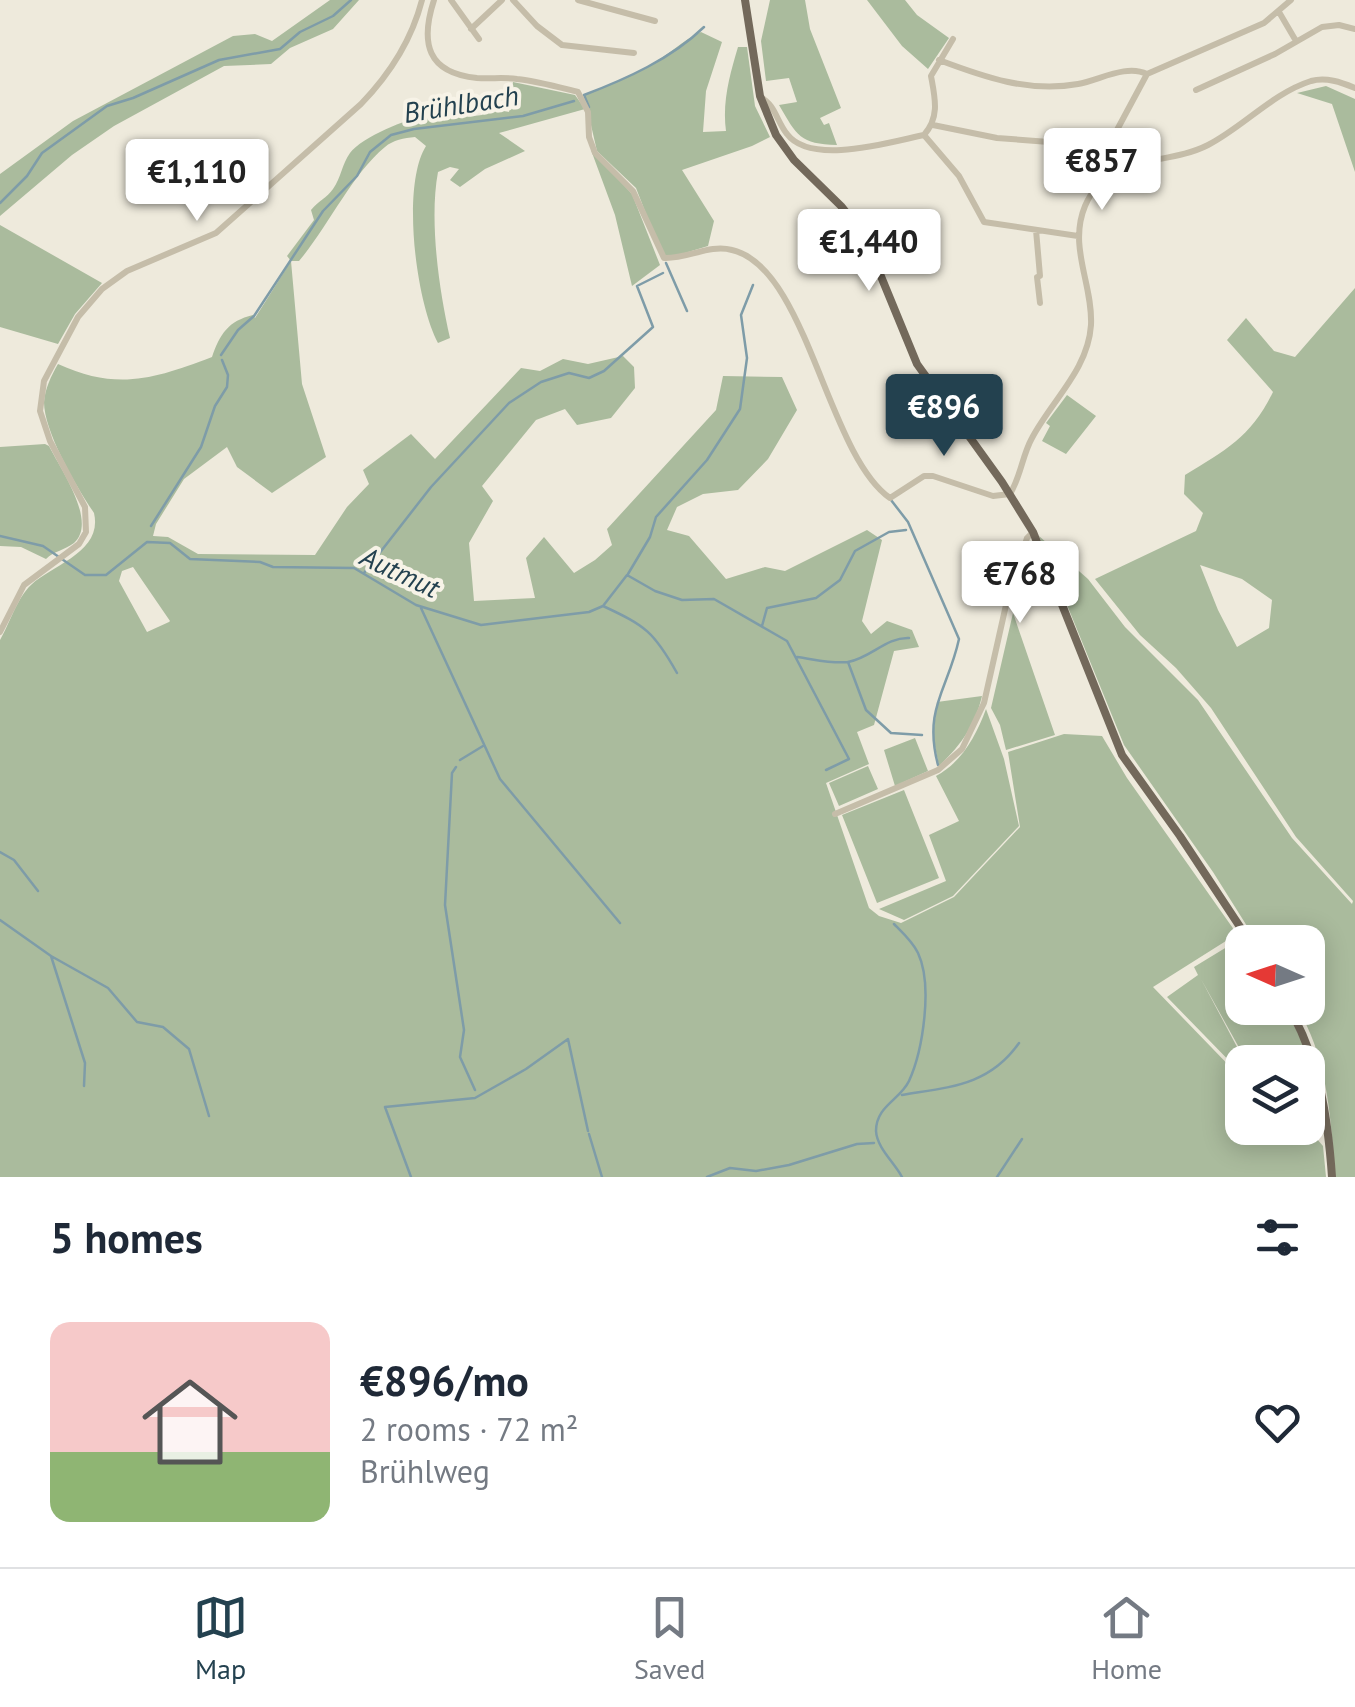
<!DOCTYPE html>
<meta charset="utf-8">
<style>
:root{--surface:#fff;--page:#f2f2f3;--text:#1f2937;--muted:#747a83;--line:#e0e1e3;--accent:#23414f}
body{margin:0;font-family:"PT Sans",sans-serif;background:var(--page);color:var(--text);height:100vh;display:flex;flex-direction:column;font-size:38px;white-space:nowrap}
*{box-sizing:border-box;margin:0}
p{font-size:32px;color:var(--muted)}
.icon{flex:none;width:55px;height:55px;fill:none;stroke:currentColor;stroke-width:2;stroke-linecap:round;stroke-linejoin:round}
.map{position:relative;height:1177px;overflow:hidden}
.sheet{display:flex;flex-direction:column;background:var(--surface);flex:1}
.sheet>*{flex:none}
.needle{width:65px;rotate:273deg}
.buttons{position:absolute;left:1225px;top:925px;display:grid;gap:20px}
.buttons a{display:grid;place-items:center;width:100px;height:100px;border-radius:20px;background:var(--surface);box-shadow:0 5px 25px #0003;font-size:50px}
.price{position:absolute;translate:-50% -85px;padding:0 22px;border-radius:10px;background:#fff;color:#222;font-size:32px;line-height:65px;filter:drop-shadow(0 2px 5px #0008)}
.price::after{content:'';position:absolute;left:50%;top:60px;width:30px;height:22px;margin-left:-15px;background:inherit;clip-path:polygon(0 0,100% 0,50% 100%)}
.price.current{background:var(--accent);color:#fff}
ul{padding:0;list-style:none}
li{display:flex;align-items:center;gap:30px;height:250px;padding:0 50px}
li+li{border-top:2px solid var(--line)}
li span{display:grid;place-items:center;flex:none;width:280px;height:200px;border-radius:20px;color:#555}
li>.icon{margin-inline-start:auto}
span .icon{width:120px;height:120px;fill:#fffc;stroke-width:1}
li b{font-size:42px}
h2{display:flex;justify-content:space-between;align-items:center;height:120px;padding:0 50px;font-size:42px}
.dock{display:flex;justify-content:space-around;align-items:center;height:140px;border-top:2px solid var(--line);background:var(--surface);font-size:28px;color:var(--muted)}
.dock a{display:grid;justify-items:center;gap:5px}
.dock .current{color:var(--accent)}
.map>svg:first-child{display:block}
.green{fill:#aabb9d;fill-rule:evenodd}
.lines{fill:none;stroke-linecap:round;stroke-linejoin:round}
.stream{stroke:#7e9ca8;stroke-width:2.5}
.minor{stroke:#c5bda9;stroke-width:6}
.major{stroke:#73695b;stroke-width:8}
.labels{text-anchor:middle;stroke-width:8;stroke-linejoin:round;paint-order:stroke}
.water-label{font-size:28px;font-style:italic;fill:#23414f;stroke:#f7f3e7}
</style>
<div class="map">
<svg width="1355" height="1177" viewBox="0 0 1355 1177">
<rect width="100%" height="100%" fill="#eeeadc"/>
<path class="green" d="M330,0H359L333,29L290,48L271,64L224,66L114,126L72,155L0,216V174L73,121L233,36L255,34L272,41Z
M770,0H805L810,29L841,108L820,118L824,125L829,123L837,145C800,144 797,136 779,105L797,102L789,78L766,81L761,41Z
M867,0H905L917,15L949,38L928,69L902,46Z
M701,32L722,42L706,91L703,132L726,131C722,102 730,74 738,47H747L755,106L770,137L752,146L682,170L714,221L708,246L675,256L662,255L636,188L597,151L584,95C606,86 628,77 648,66C667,57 682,40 701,32Z
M513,82L575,95L585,109L499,133L525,151L485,169L460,187L450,180L459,169L450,167L438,172C429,220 439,290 450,338L438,343C416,302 401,186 426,146L415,137C404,138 393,140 385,147C352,174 328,227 299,261H291L302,384L326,457L272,493L237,467L227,447L184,479L156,524L153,536L168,537L198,554L315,555L347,507L369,484L363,470L411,434L435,459L521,368L540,371L563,359L588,364L623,356L634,367L635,388L611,418L577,425L565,409L536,420L482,486L493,501L469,543L474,601L535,598L526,558L544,537L574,573L595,560L612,545L607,529L716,410L723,376L782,377L797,410L768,459L738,490L703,494L677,507L667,530L689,536L726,579L765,567L785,571L867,530L882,540L862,621L871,634L887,621L912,630L919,647L894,651L874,725L857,732L869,764L826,783L869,908L879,916L901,923L954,897L1020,827L1008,752L1064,734L1102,736L1127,778L1237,934L1153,987L1242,1079V1128L1309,1130L1323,1146L1326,1177H0V640C10,623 17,598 31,585C54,564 103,552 94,513C77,488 44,432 44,402C45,389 51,376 58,364C117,391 154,379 212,357C220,334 228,321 253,315L255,318L291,261L287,256L314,220L311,210C318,201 327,198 333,189C341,178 342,164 350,153C362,137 408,118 427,116C445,114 463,118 482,115L487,108L509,112ZM133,567L170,621L169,622L147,632L119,581L122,571Z
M1326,86L1355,99V172L1332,104L1297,93Z
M591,150L632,194L660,265L632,286L615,215Z
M0,225L102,283L75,314L58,344L0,327Z
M1355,288V1177H1335C1331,1120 1328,1057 1297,1008H1308V942H1257L1213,872L1124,745L1039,536L1088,579L1125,627L1198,700L1292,838L1352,904L1353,901L1296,837L1211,708L1176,668L1140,635L1095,579L1196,531L1203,513L1184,494L1185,475C1226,450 1251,437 1273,392L1227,340L1246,318L1274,351L1295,357ZM1200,565L1242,579L1272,600L1269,628L1237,647L1218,610Z
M1067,395L1096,416L1066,454L1042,441L1050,426L1046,423Z
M45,444L49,446C60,468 98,522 74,543C65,550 54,551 46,559L21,547L0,546V447Z
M1013,613L1055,735L1006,750L1000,725L991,708Z
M982,696C975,726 961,745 939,766L933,737L937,702Z
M986,709L1004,759L1019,826L953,896L904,920L879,909L946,881L929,835L959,821L936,776C962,762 976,736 986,709Z
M915,738L928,771L895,786L884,750Z
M868,766L878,789L839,806L829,783Z
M904,790L939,878L877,903L842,815Z
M1240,939L1242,1008H1284L1303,1042L1321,1115L1308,1116V1062H1247L1201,979L1245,1062L1242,1074L1167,997L1198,975L1194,967Z"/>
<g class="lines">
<path class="stream" d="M589,107L584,95C626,79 671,59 704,27
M0,203L27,176L42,153L107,106L133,98L219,60L280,49L300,32L333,16L351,0
M666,263L687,311
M221,355L238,330L254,316L323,211L357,176L370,152L391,135L414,129L523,116L574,101
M891,500L908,522L959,639C948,690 923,708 938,765
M151,526L201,447L215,406L227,387L228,375L222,360
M0,536L43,546L85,575H106L147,542L170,543L190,559L260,562L273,567L354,568L416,605L481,625L589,612L603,606L627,575L655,591L682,600L714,599L787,641L849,759L826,770
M364,573L431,487L509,403L541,382L569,373L589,378L604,371L653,327L637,286L663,273
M628,574L650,537L656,517L707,460L740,409L747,358L741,315L753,285
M603,606C646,626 654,632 677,673
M421,608L500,779L620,923
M762,626L767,608L816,598L840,580L855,551L889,532L906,530
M797,657C813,659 832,664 848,662C871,658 886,637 909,638
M848,662L866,710L891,733L922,735
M460,760L483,746
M456,767L452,773L445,905L464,1030L460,1057L475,1090
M0,852L14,860L38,891
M0,920L51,956L85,1063L84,1086
M894,924C903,933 913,942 918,953C933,985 923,1050 909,1081C900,1100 876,1106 876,1131C877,1148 894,1162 902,1177
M51,956L108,988L137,1022L163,1027L189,1049L209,1116
M902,1095C949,1087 989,1086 1019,1043
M589,1134L602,1177
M411,1177L385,1107L475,1098L526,1069L568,1039L588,1131
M707,1177L730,1168L756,1171L789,1165L857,1144L874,1143
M997,1177L1022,1139"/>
<path class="minor" d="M434,0C420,43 427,73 477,78C491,79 504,77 517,79C537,81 558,87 578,92L588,112L589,137L595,153L633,191L664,258C688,259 709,244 732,250C807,267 827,454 890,498L924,476H933L993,496L1010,494C1021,476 1022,456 1032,438C1052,400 1088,370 1091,325C1093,284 1068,247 1085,206C1108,152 1165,167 1208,145C1243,127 1273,93 1311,81C1326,77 1341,82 1355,88
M451,0L479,39
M513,0L537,26L562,45L634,53
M578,0L655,21
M1279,12L1296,41
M471,29L502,0
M939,60C984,77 1029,93 1078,84C1100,80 1126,64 1147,74
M1196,90L1275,54L1322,27L1339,25L1355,29
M760,97C775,104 777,122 787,134C811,166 890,142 924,135L959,176L984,222L1078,236
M933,125L997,138L1049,142L1104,136L1111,138
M924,135C940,117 935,98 931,76L953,39
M1103,180L1100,170L1103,156L1147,74L1264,23L1291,0
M1036,230L1040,276L1037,277L1040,303
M0,632L24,585L79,544L86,532L85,507L50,441L40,411L44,381L78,317L102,289L127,271L216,233L361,104C389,75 412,39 422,0
M835,814L938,770L962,749L984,703L1006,605L1027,538L1033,532"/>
<path class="major" d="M745,0L760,96L776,135L794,160L841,206L864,235L917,364L1002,482L1033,532L1122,755L1180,836L1250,942
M1289,1008C1319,1059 1328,1118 1332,1177"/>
</g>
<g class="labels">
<g class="water-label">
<text transform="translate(461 104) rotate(-9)" y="10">Brühlbach</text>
<text transform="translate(400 572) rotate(25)" y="10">Autmut</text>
</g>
</g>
</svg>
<div class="buttons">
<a><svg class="needle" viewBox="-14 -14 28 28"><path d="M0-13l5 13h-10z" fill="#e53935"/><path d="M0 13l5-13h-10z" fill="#747a83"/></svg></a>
<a><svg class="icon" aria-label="layers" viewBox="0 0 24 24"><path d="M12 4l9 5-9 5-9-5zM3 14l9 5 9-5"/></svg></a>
</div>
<b class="price" style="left:1102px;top:213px">€857</b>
<b class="price" style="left:197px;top:224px">€1,110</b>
<b class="price" style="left:869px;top:294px">€1,440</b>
<b class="price current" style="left:944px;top:459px">€896</b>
<b class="price" style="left:1020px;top:626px">€768</b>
</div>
<section class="sheet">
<h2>5 homes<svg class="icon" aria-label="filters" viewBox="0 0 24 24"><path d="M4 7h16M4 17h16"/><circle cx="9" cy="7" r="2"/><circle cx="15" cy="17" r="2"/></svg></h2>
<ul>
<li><span style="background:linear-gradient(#f6c9c9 65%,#8fb573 0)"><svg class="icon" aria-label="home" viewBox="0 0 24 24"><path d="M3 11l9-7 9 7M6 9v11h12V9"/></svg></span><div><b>€896/mo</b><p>2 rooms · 72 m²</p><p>Brühlweg</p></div><svg class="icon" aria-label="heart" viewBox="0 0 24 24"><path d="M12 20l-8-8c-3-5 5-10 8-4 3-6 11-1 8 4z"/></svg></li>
</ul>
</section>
<nav class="dock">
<a class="current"><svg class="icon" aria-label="map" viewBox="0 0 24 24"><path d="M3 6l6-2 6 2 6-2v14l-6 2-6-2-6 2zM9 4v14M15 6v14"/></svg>Map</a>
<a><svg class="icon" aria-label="saved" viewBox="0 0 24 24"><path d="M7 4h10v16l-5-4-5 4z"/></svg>Saved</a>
<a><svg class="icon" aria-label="home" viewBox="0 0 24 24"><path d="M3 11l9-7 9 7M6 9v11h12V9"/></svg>Home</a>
</nav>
